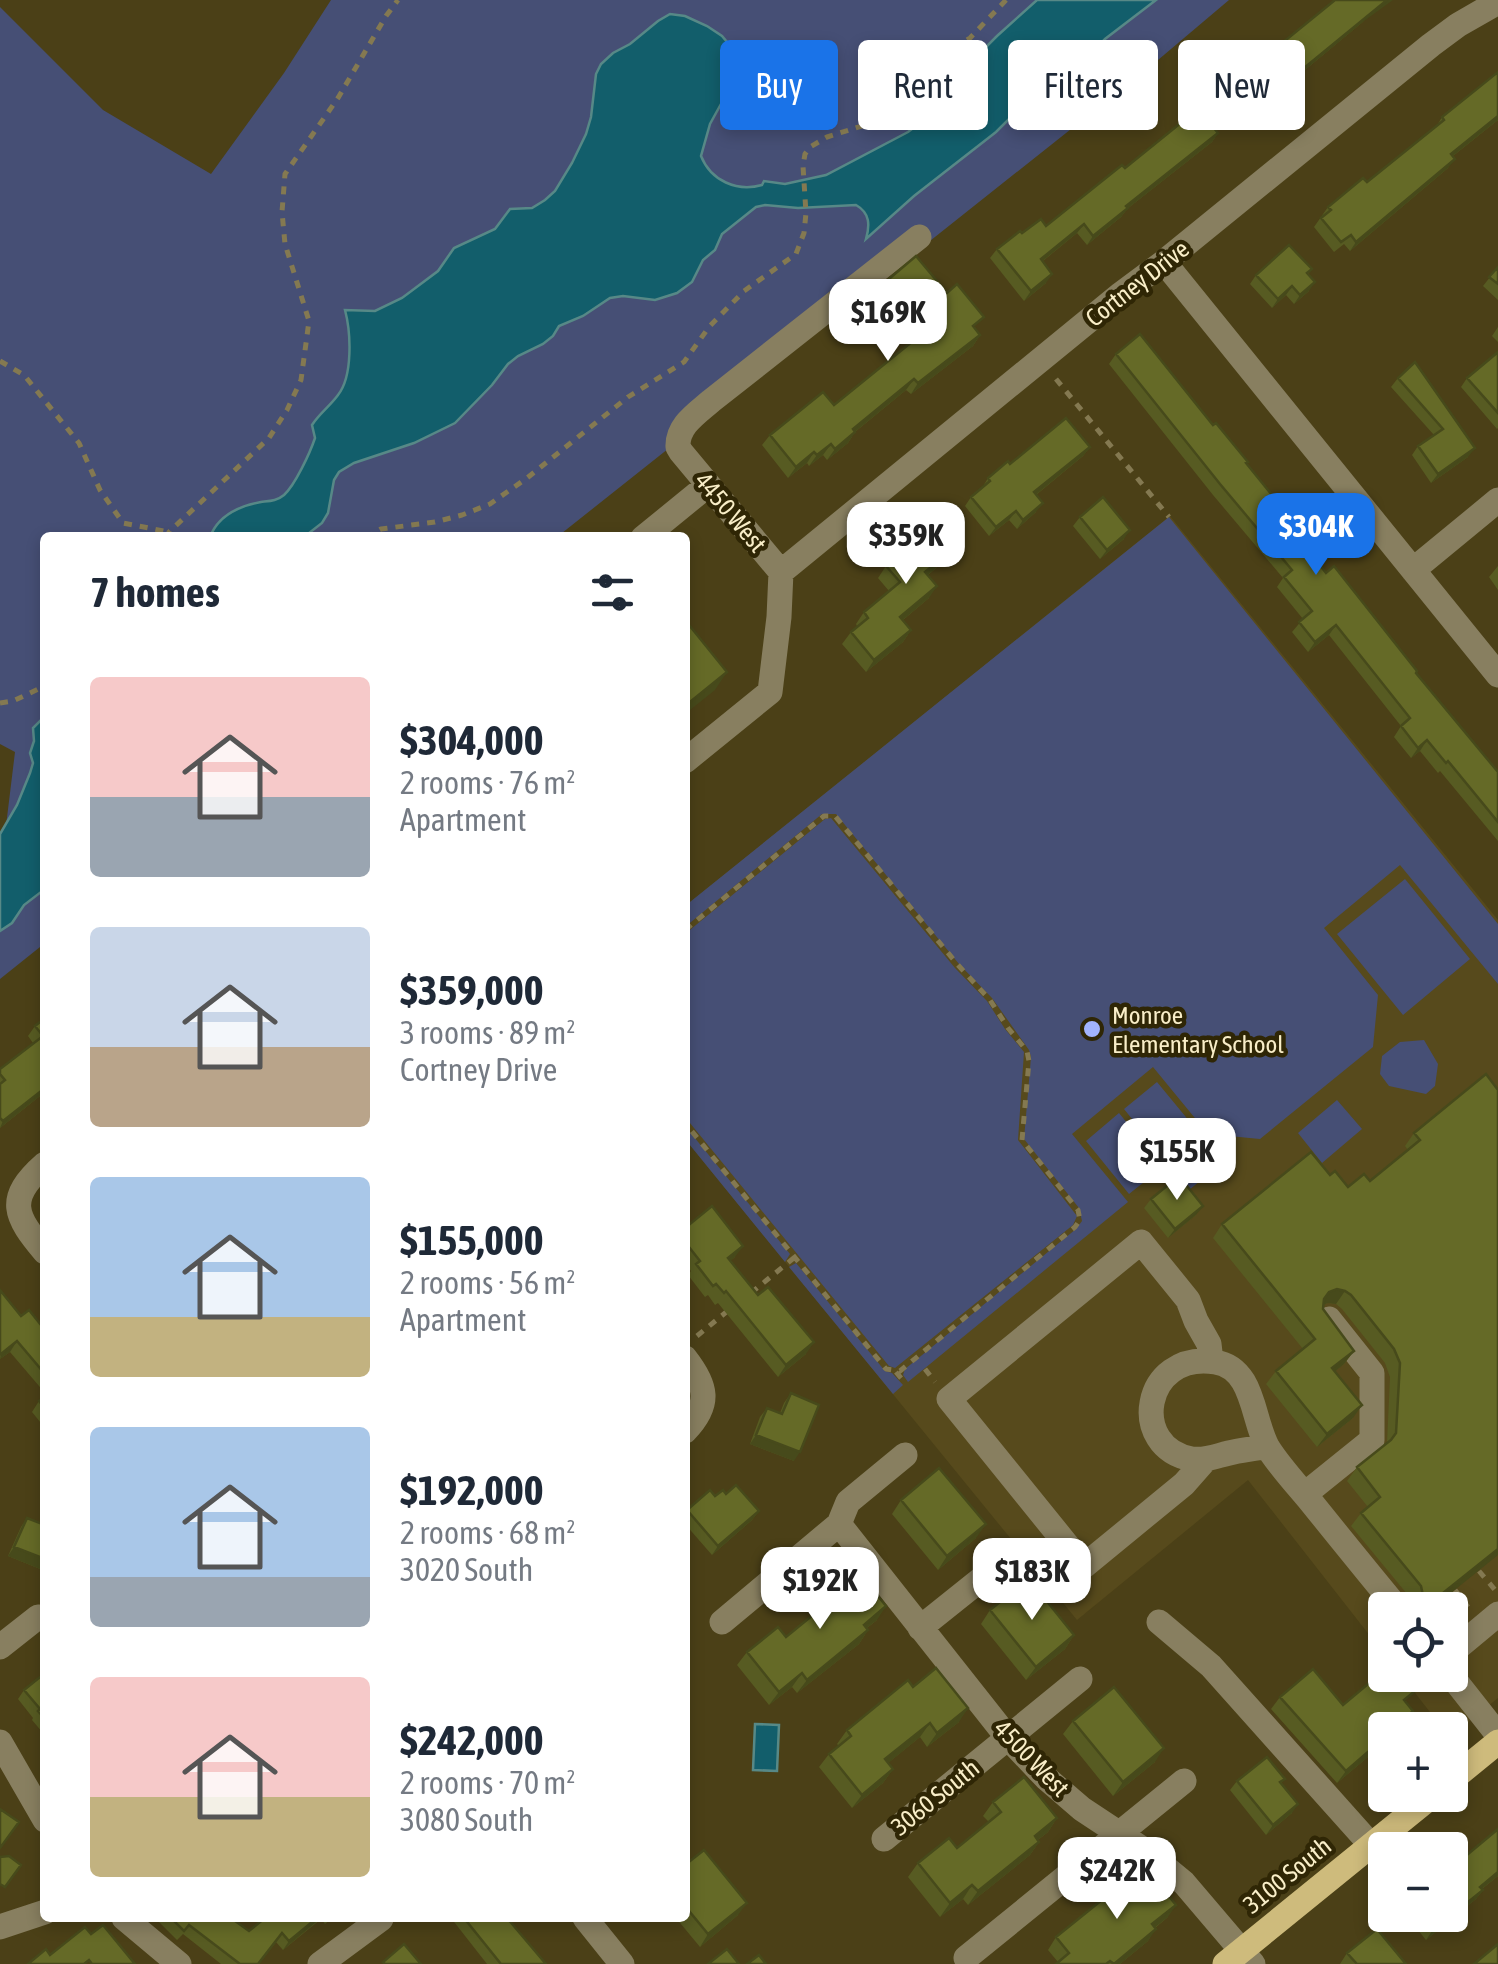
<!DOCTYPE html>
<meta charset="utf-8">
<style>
:root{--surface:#fff;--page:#f6f6f7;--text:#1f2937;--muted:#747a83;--accent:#1a73e8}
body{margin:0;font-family:"Asap Condensed",sans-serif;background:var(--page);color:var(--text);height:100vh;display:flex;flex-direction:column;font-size:38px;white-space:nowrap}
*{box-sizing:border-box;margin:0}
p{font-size:32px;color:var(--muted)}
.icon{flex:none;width:55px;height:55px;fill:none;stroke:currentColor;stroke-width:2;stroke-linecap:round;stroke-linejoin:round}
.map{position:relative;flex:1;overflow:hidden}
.drawer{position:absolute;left:40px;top:532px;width:650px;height:1390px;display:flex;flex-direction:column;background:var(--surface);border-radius:10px;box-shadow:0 5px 15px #0003}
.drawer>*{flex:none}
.hud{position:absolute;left:720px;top:40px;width:628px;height:90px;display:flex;gap:20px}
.controls{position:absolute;left:1368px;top:1592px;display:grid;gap:20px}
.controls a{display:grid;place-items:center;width:100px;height:100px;border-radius:10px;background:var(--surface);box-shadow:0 5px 15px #0003;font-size:50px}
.price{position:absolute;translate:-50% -85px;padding:0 22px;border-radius:20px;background:#fff;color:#222;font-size:32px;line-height:65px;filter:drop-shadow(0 2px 5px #0008)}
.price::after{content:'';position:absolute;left:50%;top:60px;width:30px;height:22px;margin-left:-15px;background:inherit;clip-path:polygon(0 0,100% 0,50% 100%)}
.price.on{background:var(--accent);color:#fff}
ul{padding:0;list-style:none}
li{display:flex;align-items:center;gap:30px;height:250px;padding:0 50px}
li span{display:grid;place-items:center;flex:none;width:280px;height:200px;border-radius:10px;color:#555}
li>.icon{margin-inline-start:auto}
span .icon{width:120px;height:120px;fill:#fffc;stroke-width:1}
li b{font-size:42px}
h2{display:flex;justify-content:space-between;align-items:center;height:120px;padding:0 50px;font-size:42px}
.pill{padding:0 35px;border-radius:10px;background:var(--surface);box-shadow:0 5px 15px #0003;font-size:35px;line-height:90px}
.pill.on{background:var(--accent);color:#fff}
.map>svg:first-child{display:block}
.built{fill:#574a1c}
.green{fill:#464f75}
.water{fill:#125e6b;stroke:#578987;stroke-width:2.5}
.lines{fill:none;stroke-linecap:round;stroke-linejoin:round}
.path{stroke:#847951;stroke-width:5;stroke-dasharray:8 8;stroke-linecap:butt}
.minor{stroke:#887f60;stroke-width:25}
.major{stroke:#cebb7c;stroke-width:25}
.wall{fill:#575b22}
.shaded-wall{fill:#474a1b}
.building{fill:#656a27;stroke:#474a1b;stroke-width:2.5}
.poi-dot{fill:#a1b3fd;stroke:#2f2605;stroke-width:4}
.labels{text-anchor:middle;stroke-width:9;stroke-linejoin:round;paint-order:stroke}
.street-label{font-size:25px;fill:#f9eec8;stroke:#2f2605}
.poi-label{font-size:25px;fill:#f9eec8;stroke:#2f2605;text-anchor:start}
</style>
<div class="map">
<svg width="1498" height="1964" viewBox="0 0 1498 1964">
<rect width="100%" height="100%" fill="#4b4017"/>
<path class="built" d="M1170,516L1498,920V1698L1450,1737V1730H1444L1401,1675H1450V1610H1385V1655L1248,1480L1077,1620L685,1139V906Z"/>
<path class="green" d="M331,0H1229L1158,60L557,537L45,538V943L0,979V875L15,752L0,744V7L103,110L211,174L284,73Z
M1169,517L1498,924V984L1400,865L1324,928L1378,995L1373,1047L1260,1139L1208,1134L1153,1067L1072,1134L1128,1202L908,1382L903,1375L905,1369L1076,1229L1082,1221L1079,1208L1024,1139L1031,1057L1029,1050L992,998L959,964L836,814H822L685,927V906Z
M831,818L955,968L987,1001L1005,1029L1024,1052L1018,1140L1077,1216L1073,1225L895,1368L889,1366L685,1117V934L825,819Z
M1405,879L1470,959L1403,1015L1337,934Z
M1424,1040L1438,1064L1435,1086L1426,1094L1389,1086L1380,1074L1382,1056L1400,1042Z
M1157,1082L1223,1162L1189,1190L1124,1109Z
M1337,1100L1362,1129L1322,1163L1298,1133Z
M1119,1113L1163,1167L1129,1194L1086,1141Z
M685,1126L790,1254L785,1262L685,1139Z
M796,1263L885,1371L892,1373L903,1385L893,1394L789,1267Z"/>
<path class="water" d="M1037,0H1156L1105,39L1074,72L1043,91L1015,113L996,132L914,196L866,239C870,225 870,213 856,205L798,208L765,205L756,207L722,234L715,250L703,260L692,282L677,293L655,300L623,296L610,298L583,316L559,326L553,336L543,344L518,356L508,364L492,385L455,423L414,443L354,463L339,472L334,480L328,513L322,523L304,537H210C218,516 239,506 261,502C269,501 277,501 284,495C295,485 310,453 315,438L312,425C319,414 330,406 338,395C353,376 351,333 345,310L375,311L402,298L438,271L454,248L495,229L510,209L532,208L545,200L555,191L572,163L586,134L591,117L596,74L601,64L613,53L630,44L658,21L670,14L685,16L707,26L722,36L732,48L734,58L732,84L710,124L701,156C711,181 737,192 762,185L764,181L785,184L826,175L908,132L920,123L929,111L942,81L970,63L997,36Z
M45,716V889L24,905L12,923L0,931V834L17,805L30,773L33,763L30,753L34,741L33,728Z
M755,1724L779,1725L777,1771L753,1770Z"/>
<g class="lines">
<path class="path" d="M0,361L24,375L79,443L100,490L123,523L169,532
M1056,379L1169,517
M171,538L169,532L269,438L287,410L301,380L309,321L285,244L282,212L285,174L338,98L386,16L398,0
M366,538L381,529L435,522L462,515L490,504L527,478L628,397L684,362L709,327L744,291L796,254L804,233L806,213L803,166L805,154L810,147L827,137L865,125L885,114L901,100L931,64L970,38L1006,0
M0,703L13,701L45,686
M685,930L824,816H835L958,965L990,1000L1008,1028L1027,1051L1029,1061L1022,1140L1078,1210L1080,1220L1075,1227L900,1371L886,1369L685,1123
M751,1293L795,1257
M697,1336L730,1309
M925,1369L935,1382
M896,1372L905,1383
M1479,1571L1496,1591
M1455,1590L1468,1607
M1383,1648L1385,1647"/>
<path class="minor" d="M1164,262L1498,675
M643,538L708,485
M1413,570L1498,500
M781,572L1121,294L1164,262L1431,45L1458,25L1498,2
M781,572L681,452L678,447C677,426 696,414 711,401L919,237
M685,761L770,692L779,617L781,572
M45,1164C5,1199 15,1216 45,1252
M685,1358C707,1386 711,1404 685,1431
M1267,1446C1254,1449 1241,1450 1229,1453C1216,1456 1205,1461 1192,1459C1128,1448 1142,1351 1215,1362C1255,1368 1252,1421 1268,1448C1280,1467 1297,1485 1311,1502C1340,1538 1369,1574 1399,1610
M1206,1459L1184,1484L1084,1566L949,1399L1141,1242L1188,1300L1196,1321L1209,1344L1211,1361
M1305,1494L1372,1440V1373L1329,1319
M839,1524L1008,1738L1046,1778L1082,1809L1144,1850L1184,1883L1253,1964
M722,1622L839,1524L848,1502L905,1455
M1159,1622L1211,1666L1371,1845
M920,1628L995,1568
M0,1647L38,1617
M1450,1654L1498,1614
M1450,1674L1498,1735
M0,1742L45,1820
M884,1839L1080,1679
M124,1918L179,1964
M585,1918L622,1964
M0,1927L45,1912
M966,1958L1184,1781
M320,1964L381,1919"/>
<path class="major" d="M1450,1781L1498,1742
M1225,1964L1433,1795"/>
</g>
<path class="wall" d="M1364,21L1253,113L1241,98L1223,113L1203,89L1210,79Z
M1498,72V120L1453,156L1448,168L1350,251L1344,244L1334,252L1314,227L1328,207L1367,182L1436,127L1442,117Z
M1218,133L1212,142L1127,209L1121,217L1087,245L1077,233L1043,261L1046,283L1024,301L990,258L997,249L1022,233L1046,226L1125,168Z
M1498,267V300L1483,286Z
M1312,269L1308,274L1309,291L1294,304L1286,295L1272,308L1250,284L1256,275Z
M883,284L975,329L980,335L973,346L911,394L906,390L855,432L848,443L827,460L823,455L809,466L807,463L788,478L762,445L770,435L834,405L914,340L876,295Z
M1498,327V342L1492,336Z
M1498,352V428L1497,429L1461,387L1467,378Z
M1116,354L1213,425L1246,464L1298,538L1326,573L1416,673L1498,772V841L1440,771L1438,773L1420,751L1411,758L1394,737L1401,726L1329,635L1308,652L1292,632L1303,619L1277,587L1283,578L1213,495L1109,364Z
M1398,378L1468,457L1431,483L1412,455L1418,446L1434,435L1391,387Z
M1090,447L1083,456L1036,495V512L1017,529L1009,520L989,536L965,506L971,497L982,488L988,478L1010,464Z
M1080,517L1124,539L1100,559L1073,526Z
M920,534L962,542L954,553L928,575L929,598L903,620L911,630L903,642L866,672L842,644L851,632L857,626L856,624L864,612L889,591L878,578L886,566L893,560L892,558L900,546Z
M1498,566V590L1489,577Z
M45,1018V1092L0,1128V1069L33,1043L28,1036L35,1026Z
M1486,1074L1430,1610H1414L1412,1600L1351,1526L1361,1513L1368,1507L1347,1481L1357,1467L1387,1443L1390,1377L1385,1363L1342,1309L1336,1304L1328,1303L1323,1305V1309L1354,1351L1344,1364L1335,1371L1353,1418L1317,1447L1266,1384L1276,1371L1303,1349L1213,1238L1222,1224L1330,1175L1348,1187L1370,1181L1408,1150L1405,1146L1414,1133Z
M1151,1199L1196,1215L1168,1238L1144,1208Z
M685,1228L735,1257L730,1261L806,1354L778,1377L718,1303L715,1305L708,1295L705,1297L688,1275L691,1271L685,1264Z
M0,1290L21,1316L45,1337V1393L10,1352L0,1359Z
M791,1393L794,1461L750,1444L760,1417L767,1408L780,1413L784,1403Z
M45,1397V1428L32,1412L39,1401Z
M726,1494L759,1511L752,1520L712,1555L685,1524V1513L687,1510L715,1496Z
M901,1500L976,1538L938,1570L892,1514Z
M27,1518L45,1525V1571L8,1556L21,1527Z
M822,1591L877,1620L867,1628L868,1630L859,1644L797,1693L792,1687L769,1705L737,1665L747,1652L786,1637L818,1611L812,1604Z
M990,1610L1074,1635L1065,1649L1026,1680L981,1624Z
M45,1673V1739L42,1735L43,1733L32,1720L33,1718L18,1699L24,1690Z
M913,1687L959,1722L927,1747L920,1737L888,1763L893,1769L883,1783L852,1808L819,1767L829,1754L839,1746L837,1744L847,1730Z
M1280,1697L1343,1705L1406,1703L1413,1711L1405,1723L1396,1730H1385V1739L1375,1747L1368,1757L1337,1783L1271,1709Z
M1073,1721L1155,1762L1113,1796L1063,1734Z
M1285,1779L1281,1783L1292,1813L1266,1835L1230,1790L1237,1781Z
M993,1802L1057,1818L1048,1832L1038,1840L1039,1842L1030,1855L968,1905L963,1899L940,1917L908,1877L918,1863L957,1848L989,1822L983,1816Z
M1498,1829V1876L1482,1889L1483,1890L1476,1899L1426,1940L1406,1915H1450Z
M685,1855L738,1915L700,1947L676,1918H685Z
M1168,1917L1155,1928L1148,1941L1120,1964H1056L1058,1962L1048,1950L1056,1937Z
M155,1918H231L249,1931L265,1918H332L325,1924L321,1919L283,1950L276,1942L259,1964H221L183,1934L177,1940Z
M451,1918H507L546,1964H487Z
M1347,1953L1406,1964H1340Z"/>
<path class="shaded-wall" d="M1387,0H1393L1364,21L1253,113L1260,104Z
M1248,89L1241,98L1223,113L1230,104Z
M1498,116V120L1444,163L1451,154Z
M1218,133L1212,142L1127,209L1121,217L1087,245L1093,236L1126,206Z
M1455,159L1448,168L1350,251L1356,242Z
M1084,224L1077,233L1034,268L1041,259Z
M1052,274L1046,283L1024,301L1031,291Z
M1315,282L1309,291L1294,304L1300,295Z
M1292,286L1286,295L1272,308L1278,299Z
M980,335L973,346L911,394L918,383Z
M914,379L906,390L845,440L853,429Z
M855,432L848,443L827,460L835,449Z
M831,444L823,455L809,466L817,455Z
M1090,447L1083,456L1027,502L1034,492Z
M1475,448L1468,457L1431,483L1438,474Z
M814,452L807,463L788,478L796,467Z
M1043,503L1036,512L1017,529L1023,520Z
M1016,511L1009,520L989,536L996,527Z
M1130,530L1124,539L1100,559L1107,550Z
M962,542L954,553L917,584L925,572Z
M937,586L929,598L892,629L900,617Z
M1336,625L1329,635L1308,652L1315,642Z
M911,630L903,642L866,672L874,660Z
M727,672L715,690L685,714V706Z
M1427,740L1420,751L1411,758L1418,748Z
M45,1088V1092L0,1128L3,1121Z
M1203,1206L1196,1215L1168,1238L1175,1229Z
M743,1246L735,1257L720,1270L728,1258Z
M1337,1289L1345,1291L1336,1304L1328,1303L1320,1306L1329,1292Z
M17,1341L10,1352L0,1359L1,1354Z
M814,1342L806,1354L778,1377L786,1365Z
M1354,1351L1344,1364L1323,1381L1332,1368Z
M1362,1405L1353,1418L1317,1447L1327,1434Z
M756,1435L800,1452L794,1461L750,1444Z
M759,1511L752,1520L712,1555L718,1546Z
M986,1524L976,1538L938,1570L947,1556Z
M14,1547L45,1559V1571L8,1556Z
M1498,1549V1555L1430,1610H1425L1428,1605Z
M886,1606L877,1620L854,1638L864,1625Z
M868,1630L859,1644L797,1693L807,1680Z
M1074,1635L1065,1649L1026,1680L1036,1667Z
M802,1673L792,1687L769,1705L779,1692Z
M968,1708L959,1722L927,1747L937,1733Z
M1413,1711L1405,1723L1396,1730H1390Z
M930,1723L920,1737L876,1773L885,1759Z
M1385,1734V1739L1375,1747L1368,1757L1337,1783L1346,1771Z
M1164,1748L1155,1762L1113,1796L1123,1782Z
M893,1769L883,1783L852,1808L862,1795Z
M1298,1804L1292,1813L1266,1835L1273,1825Z
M1057,1818L1048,1832L1025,1850L1035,1836Z
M1039,1842L1030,1855L968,1905L978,1891Z
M1498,1872V1876L1473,1896L1480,1887Z
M972,1885L963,1899L940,1917L950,1903Z
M1483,1890L1476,1899L1426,1940L1432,1931Z
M747,1903L738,1915L700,1947L708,1934Z
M1176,1905L1168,1917L1144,1936L1152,1924Z
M317,1918H321L283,1950L289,1941Z
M1156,1929L1148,1941L1120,1964H1114Z"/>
<path class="building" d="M1335,0H1387L1260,104L1248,89L1230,104L1210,79L1249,48L1260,61Z
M1498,72V116L1451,154L1455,159L1356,242L1351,235L1341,242L1321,218L1331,210L1328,207L1363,178L1367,182L1444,120L1442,117Z
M1198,109L1218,133L1126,206L1128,208L1093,236L1084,224L1041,259L1052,274L1031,291L997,249L1020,231L1022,233L1041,219L1046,226L1122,165L1125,168Z
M1289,245L1312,269L1307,273L1315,282L1300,295L1292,286L1278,299L1256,275Z
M916,256L947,293L957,284L984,317L973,326L980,335L918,383L914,379L853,429L855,432L835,449L831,444L817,455L814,452L796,467L770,435L823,392L834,405L924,332L883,284Z
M1498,267V284L1489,277Z
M1140,334L1213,425L1216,423L1248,462L1246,463L1302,532L1297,536L1326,573L1334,566L1417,671L1416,673L1498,772V822L1448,761L1446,763L1427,740L1418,748L1401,726L1410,718L1336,625L1315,642L1299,622L1312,611L1284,577L1292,570L1220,484L1116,354Z
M1498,352V413L1467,378Z
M1415,362L1475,448L1438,474L1418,446L1443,429L1398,378Z
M1066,418L1090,447L1034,492L1043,503L1023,520L1016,511L996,527L971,497L990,481L988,478L1008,461L1010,464Z
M1103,497L1130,530L1107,550L1080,517Z
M941,516L962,542L925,572L937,586L900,617L911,630L874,660L851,632L868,618L864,612L900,582L886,566L904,551L900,546L918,532L920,534Z
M685,620L727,672L685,706Z
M45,1018V1068L43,1069L45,1071V1088L3,1121L0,1118V1084L5,1080L0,1074V1069L43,1036L35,1026Z
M1486,1074L1498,1090V1549L1428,1605L1424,1600L1421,1586L1361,1513L1380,1497L1357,1467L1391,1440L1396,1433L1400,1363L1394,1349L1351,1295L1345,1291L1337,1289L1329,1292L1324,1299L1323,1309L1354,1351L1332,1368L1362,1405L1327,1434L1276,1371L1315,1339L1222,1224L1311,1152L1330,1175L1335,1171L1348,1187L1364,1174L1370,1181L1420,1140L1414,1133Z
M1179,1176L1203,1206L1175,1229L1151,1199Z
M712,1206L743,1246L728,1258L758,1295L768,1287L814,1342L786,1365L726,1291L724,1293L716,1284L713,1286L696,1264L700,1261L685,1242V1228Z
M0,1290L21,1316L29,1310L45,1330L42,1333L45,1337V1374L17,1341L1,1354L0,1352Z
M791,1393L819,1405L800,1452L756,1435L767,1408L782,1414Z
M45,1397V1408L39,1401Z
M939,1468L986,1524L947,1556L901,1500Z
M736,1485L759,1511L718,1546L687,1510L710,1490L715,1496L723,1490L726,1494Z
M27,1518L45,1525V1559L14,1547Z
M853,1565L886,1606L864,1625L868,1630L807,1680L802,1673L779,1692L747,1652L778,1627L786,1637L830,1601L822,1591Z
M1029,1579L1074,1635L1036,1667L990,1610Z
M936,1668L968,1708L937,1733L930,1723L885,1759L893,1769L862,1795L829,1754L851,1736L847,1730L908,1680L913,1687Z
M1313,1669L1343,1705L1380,1674L1386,1681L1395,1675H1402L1415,1691L1404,1700L1413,1711L1390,1730H1385V1734L1374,1743L1376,1745L1346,1771L1280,1697Z
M45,1673V1719L38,1711L40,1709L24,1690Z
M1114,1687L1164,1748L1123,1782L1073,1721Z
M1267,1757L1285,1779L1280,1782L1298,1804L1273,1825L1237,1781Z
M1024,1777L1057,1818L1035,1836L1039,1842L978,1891L972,1885L950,1903L918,1863L949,1838L957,1848L1001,1812L993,1802Z
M0,1809L19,1822L0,1848Z
M1498,1829V1872L1480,1887L1483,1890L1432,1931L1420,1915H1450V1869Z
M704,1850L747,1903L708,1934L685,1906V1855L690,1861Z
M9,1856L21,1865L5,1887L0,1884V1857Z
M1144,1866L1176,1905L1152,1924L1156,1929L1114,1964L1110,1961L1106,1964H1056L1069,1953L1056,1937Z
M171,1918H231L249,1931L265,1918H317L289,1941L282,1933L258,1964H240L189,1925L184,1931Z
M464,1918H507L546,1964H501Z
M103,1925L135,1964H92L89,1960L84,1964H28L46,1949L50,1955L85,1927L91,1934Z
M1377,1929L1406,1964H1357L1347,1953Z
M404,1944L421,1964H385L383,1962Z
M1498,1944V1964H1474Z
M727,1949L739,1964H708Z
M759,1955L766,1964H747Z"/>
<circle class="poi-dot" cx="1092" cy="1029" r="10"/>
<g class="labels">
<g class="street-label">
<text transform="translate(1137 283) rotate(-38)" y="9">Cortney Drive</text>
<text transform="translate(731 512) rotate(50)" y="9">4450 West</text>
<text transform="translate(1032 1758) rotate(46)" y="9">4500 West</text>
<text transform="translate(935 1797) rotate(-39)" y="9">3060 South</text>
<text transform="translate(1287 1875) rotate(-39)" y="9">3100 South</text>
</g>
<g class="poi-label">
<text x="1112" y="1024">Monroe<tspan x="1112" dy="29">Elementary School</tspan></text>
</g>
</g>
</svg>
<div class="controls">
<a><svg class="icon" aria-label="locate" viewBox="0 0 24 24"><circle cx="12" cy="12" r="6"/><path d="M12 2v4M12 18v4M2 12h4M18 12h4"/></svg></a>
<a>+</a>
<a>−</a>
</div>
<b class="price" style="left:888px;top:364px">$169K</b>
<b class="price on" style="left:1316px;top:578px">$304K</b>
<b class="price" style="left:906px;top:587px">$359K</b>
<b class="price" style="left:1177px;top:1203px">$155K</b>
<b class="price" style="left:1032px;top:1623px">$183K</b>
<b class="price" style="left:820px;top:1632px">$192K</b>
<b class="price" style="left:1117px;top:1922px">$242K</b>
<div class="hud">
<a class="pill on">Buy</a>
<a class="pill">Rent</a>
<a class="pill">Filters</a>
<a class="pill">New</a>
</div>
<section class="drawer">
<h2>7 homes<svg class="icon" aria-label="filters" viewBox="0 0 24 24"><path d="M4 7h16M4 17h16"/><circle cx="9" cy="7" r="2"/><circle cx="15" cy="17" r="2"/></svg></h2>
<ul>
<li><span style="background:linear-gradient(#f6c9c9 60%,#9aa5b1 0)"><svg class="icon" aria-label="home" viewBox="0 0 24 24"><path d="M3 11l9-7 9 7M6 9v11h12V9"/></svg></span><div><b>$304,000</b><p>2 rooms · 76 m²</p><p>Apartment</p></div></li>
<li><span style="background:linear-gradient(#c9d6e8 60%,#b9a48a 0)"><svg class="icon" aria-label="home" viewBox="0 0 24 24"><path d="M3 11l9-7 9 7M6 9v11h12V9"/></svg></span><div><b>$359,000</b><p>3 rooms · 89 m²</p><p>Cortney Drive</p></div></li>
<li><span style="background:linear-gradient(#a9c7e8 70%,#c2b280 0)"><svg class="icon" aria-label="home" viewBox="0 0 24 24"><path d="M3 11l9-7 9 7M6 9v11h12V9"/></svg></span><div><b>$155,000</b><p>2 rooms · 56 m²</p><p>Apartment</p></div></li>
<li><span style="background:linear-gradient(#a9c7e8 75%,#9aa5b1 0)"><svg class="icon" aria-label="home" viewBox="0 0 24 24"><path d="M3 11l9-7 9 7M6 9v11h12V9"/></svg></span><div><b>$192,000</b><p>2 rooms · 68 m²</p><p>3020 South</p></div></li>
<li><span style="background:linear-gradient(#f6c9c9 60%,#c2b280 0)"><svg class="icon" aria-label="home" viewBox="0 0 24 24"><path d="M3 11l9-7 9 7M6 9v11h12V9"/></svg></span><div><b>$242,000</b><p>2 rooms · 70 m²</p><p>3080 South</p></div></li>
</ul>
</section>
</div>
